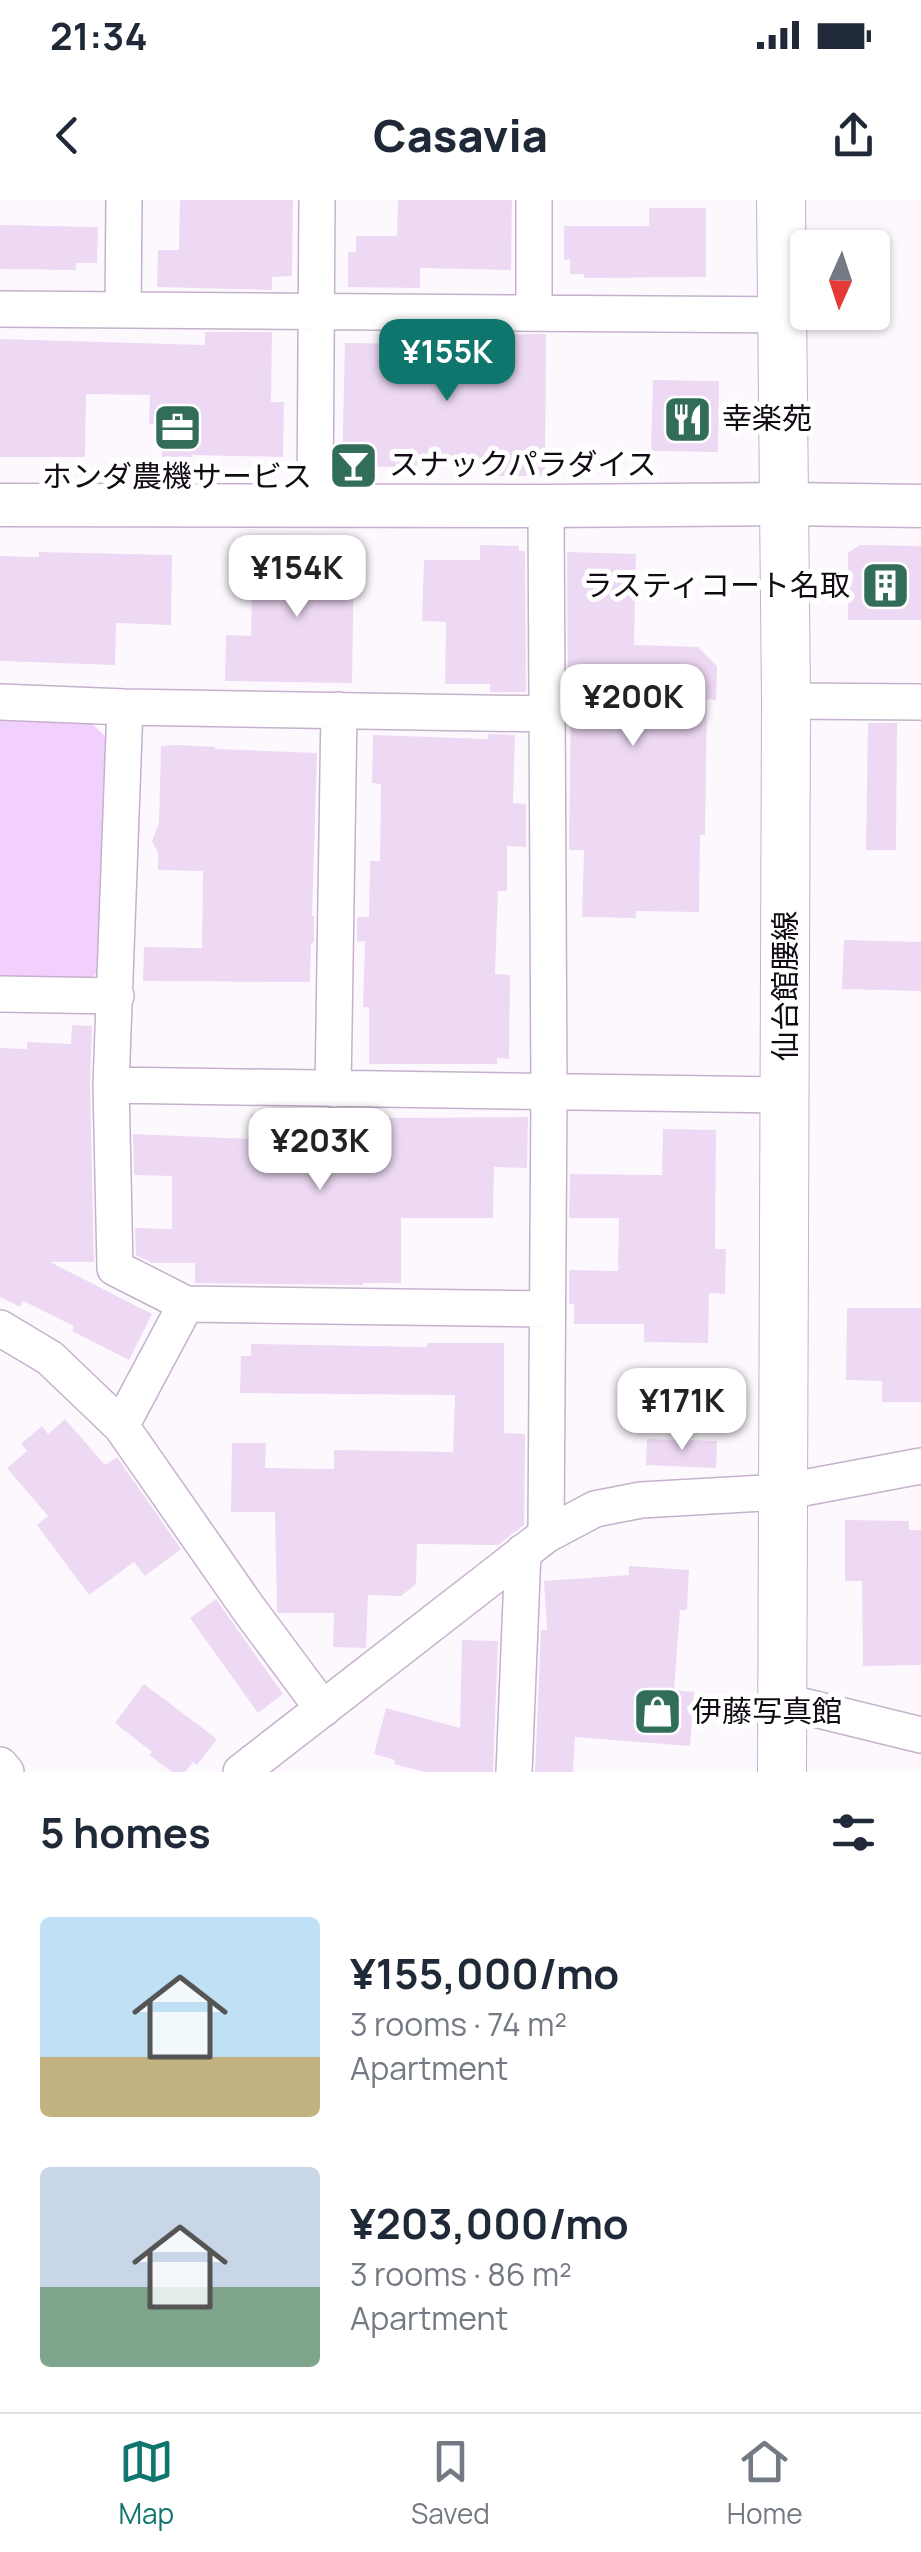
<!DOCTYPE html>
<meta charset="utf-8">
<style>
:root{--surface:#fff;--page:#f6f6f7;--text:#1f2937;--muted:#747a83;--line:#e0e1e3;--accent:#0f766e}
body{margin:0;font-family:Manrope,"Noto Sans JP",sans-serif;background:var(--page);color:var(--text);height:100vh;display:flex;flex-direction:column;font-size:38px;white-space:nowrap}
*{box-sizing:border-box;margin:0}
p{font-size:32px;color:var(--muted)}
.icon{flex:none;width:55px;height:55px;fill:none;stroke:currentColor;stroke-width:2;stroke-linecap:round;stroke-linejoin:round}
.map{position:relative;height:1572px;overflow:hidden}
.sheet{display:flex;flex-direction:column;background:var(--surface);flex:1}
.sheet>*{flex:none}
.needle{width:65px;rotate:183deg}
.controls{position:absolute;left:790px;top:30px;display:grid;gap:20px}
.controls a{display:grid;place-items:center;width:100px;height:100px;border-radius:10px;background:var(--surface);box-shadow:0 2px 8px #0004;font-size:50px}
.price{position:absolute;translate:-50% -85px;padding:0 22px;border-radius:20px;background:#fff;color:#222;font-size:32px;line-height:65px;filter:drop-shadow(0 2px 5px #0008)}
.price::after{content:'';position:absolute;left:50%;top:60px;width:30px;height:22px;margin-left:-15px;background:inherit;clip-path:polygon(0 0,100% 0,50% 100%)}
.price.current{background:var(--accent);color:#fff}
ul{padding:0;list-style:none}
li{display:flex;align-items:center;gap:30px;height:250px;padding:0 40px}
li span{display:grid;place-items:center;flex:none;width:280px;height:200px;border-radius:10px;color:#555}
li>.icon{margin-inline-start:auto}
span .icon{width:120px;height:120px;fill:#fffc;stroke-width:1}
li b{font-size:42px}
h2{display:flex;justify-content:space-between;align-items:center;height:120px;padding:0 40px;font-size:42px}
.status{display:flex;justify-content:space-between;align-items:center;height:70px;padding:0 50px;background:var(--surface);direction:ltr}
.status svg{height:28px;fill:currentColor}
header{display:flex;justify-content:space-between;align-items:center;height:130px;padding:0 40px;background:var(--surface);font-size:45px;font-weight:800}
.tab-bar{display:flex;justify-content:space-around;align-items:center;height:140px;border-top:2px solid var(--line);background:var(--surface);font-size:28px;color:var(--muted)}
.tab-bar a{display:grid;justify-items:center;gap:5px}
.tab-bar .current{color:var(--accent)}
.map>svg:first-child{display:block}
.green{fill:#f2d0fd}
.building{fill:#eed9f4}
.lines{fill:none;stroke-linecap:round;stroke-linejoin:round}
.minor-casing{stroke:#c5b1cc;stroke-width:38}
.tertiary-casing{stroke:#c5b1cc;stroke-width:45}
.secondary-casing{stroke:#c5b1cc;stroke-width:50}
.minor{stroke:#fff;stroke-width:35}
.tertiary{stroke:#fff;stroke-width:42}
.secondary{stroke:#fff;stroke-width:48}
.labels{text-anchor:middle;stroke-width:10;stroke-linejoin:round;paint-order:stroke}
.poi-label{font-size:30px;fill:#120b14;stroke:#fff;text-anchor:start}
.street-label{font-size:30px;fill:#120b14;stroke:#fff}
</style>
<div class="status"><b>21:34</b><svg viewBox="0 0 49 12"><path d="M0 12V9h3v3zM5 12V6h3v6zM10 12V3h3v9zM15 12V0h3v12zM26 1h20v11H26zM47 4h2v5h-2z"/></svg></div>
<header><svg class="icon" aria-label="back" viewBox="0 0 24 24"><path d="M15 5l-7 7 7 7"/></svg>Casavia<svg class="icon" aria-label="share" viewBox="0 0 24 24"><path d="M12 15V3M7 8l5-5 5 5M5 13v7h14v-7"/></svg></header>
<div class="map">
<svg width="921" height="1572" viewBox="0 0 921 1572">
<rect width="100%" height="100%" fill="#fdf8fe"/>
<path class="green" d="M0,518L89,521L107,538L102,769L89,780L0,777Z"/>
<path class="building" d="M180,0H293L292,76L272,77V90L157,87L158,50H179Z
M398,0H512L511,70L420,68V88L348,87V52H356V36H397Z
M649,8H706V77L584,78V74H570V59L564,60V26H649Z
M0,25L98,27L97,63H76V70L0,69Z
M205,132H272L271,202H284L283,257L192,255V257H162V224H149L150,195L86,194L85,257H0V139L205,145Z
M496,134H546L545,276H495V262L420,261V265L396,264V267L342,266L345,143L496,145Z
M653,180L719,181L718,252L651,251Z
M284,344H334L333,358H354L352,483L225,481L226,435L251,436L253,357H284Z
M480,345L519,346V351H525L526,492H490V484H445L446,422L422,421L424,360H480Z
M860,345L921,346V420H848V353Z
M39,352L172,355L171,425L116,423L115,465L0,461V356L39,357Z
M567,352L636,354L634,445L698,447L717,466L716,500L707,499L705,635H700L699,712L636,711V718L582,717L584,650H569L571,497H568Z
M868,523H897L896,650H866Z
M488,534L515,535L513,603L526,604V647L507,646V691H498L495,774L510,775L509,859L497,858V864H369V807H363L365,741L357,742V717H369L370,661H380L381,584L372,583L373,535L488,539Z
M178,545L215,547V549L317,553L312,716H314V743H311L310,782L143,781L144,747L202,748L203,671L158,670V653L152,641L159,623L161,546Z
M844,740L921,742V791L842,789Z
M72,825L92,826L90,885L94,1062H50L152,1114L129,1160L72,1131L74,1126L23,1101L20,1107L0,1097V848L27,849V842L71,844Z
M251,914L384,918L528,917L527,968L494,967L493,1018H401V1083H363V1085L195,1083V1063H152L136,1055L135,1028L172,1029V976L134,975L133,934L251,939Z
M663,929L716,930L715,1049H726L725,1094L709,1093L708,1143L644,1142V1124H574V1104H569V1070L618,1071L619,1018H569L570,974L662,975Z
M847,1108H921V1202H882V1181L846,1180Z
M427,1143H504V1233L525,1234L524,1325L498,1345L417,1344L416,1384L401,1396L368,1395L366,1448L333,1447L334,1413H278L277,1411L275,1312H231L232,1243H266L265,1268L334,1269V1250L453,1252L455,1195L240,1193L241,1156H251V1144L427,1147Z
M65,1219L105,1265L117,1257L181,1349L145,1376L134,1362L89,1395L37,1325L48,1316L7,1268L27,1251L21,1244L42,1226L48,1234Z
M647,1239L717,1241L716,1268L646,1265Z
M845,1320L909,1321V1330H921V1465L863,1466L862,1381H845Z
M629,1366L689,1370L687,1410H680L674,1490L694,1492L690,1546L575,1537L573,1572H535L541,1430H547L544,1381L629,1375Z
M216,1399L283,1494L258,1513L190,1418Z
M462,1440L498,1441L493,1572H425L394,1564L395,1560L374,1554L386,1508L460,1528Z
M144,1484L217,1539L197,1565L193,1562L185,1572H172L149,1555L152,1552L115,1523Z"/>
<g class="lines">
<defs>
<path id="minor" d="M0,109L783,115
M123,110L124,0
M534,113V0
M315,305L317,0
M546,306L549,893L546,1335
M786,501L921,502
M0,502L125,507L547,514
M125,507L111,885L115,1068L186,1104L121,1226L248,1408L323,1509
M0,794L116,796
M111,885L785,895
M333,889L339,510
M186,1104L547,1109
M0,1128L50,1158L121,1226
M782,1501L921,1535
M0,1565L6,1572
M241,1572L546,1335L595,1309L641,1300L782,1292L921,1266
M514,1572L523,1352"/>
<path id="tertiary" d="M0,305L546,306L785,304L921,306"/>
<path id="secondary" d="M781,0L786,501L782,1572"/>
</defs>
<use href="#minor" class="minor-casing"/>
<use href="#tertiary" class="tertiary-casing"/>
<use href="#secondary" class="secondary-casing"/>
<use href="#minor" class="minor"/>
<use href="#tertiary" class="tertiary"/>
<use href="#secondary" class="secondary"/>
</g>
<defs>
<symbol id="restaurant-square" viewBox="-11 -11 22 22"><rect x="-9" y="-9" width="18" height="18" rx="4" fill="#316d58" stroke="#fff"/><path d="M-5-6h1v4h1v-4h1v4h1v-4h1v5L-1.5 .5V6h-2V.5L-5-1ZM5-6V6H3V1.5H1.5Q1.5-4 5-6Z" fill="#fff"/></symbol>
<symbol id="office-square" viewBox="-11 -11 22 22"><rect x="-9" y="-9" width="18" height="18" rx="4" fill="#316d58" stroke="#fff"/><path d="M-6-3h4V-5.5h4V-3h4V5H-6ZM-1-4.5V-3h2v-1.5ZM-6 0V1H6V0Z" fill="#fff"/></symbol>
<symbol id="bar-square" viewBox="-11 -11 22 22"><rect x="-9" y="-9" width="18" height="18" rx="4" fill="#316d58" stroke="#fff"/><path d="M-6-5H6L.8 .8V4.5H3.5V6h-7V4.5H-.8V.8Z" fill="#fff"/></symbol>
<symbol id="building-square" viewBox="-11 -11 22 22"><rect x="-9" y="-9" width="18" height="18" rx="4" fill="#316d58" stroke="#fff"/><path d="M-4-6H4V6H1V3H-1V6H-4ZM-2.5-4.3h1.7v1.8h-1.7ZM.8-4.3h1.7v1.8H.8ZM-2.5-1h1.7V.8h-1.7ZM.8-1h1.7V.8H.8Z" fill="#fff"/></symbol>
<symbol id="shop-square" viewBox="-11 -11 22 22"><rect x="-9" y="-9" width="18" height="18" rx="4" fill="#316d58" stroke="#fff"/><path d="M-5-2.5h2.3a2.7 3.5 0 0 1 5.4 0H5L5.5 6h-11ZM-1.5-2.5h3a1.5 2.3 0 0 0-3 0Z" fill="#fff"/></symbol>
</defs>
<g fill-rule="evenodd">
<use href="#restaurant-square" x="660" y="192" width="55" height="55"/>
<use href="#office-square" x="150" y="200" width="55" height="55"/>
<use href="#bar-square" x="326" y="238" width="55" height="55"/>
<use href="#building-square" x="858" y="358" width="55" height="55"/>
<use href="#shop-square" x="630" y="1484" width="55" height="55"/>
</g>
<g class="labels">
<g class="poi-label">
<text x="722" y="229">幸楽苑</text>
<text x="389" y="275">スナックパラダイス</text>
<text x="177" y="287" text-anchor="middle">ホンダ農機サービス</text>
<text x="850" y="396" text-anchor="end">ラスティコート名取</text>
<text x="692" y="1522">伊藤写真館</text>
</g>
<g class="street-label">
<text transform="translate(786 786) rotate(-90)" y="10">仙台館腰線</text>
</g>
</g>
</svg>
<div class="controls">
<a><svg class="needle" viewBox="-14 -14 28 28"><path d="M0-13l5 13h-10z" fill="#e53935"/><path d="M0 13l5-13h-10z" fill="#747a83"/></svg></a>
</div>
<b class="price current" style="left:447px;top:204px">¥155K</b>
<b class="price" style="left:297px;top:420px">¥154K</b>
<b class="price" style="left:633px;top:549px">¥200K</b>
<b class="price" style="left:320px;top:993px">¥203K</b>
<b class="price" style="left:682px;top:1253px">¥171K</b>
</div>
<section class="sheet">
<h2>5 homes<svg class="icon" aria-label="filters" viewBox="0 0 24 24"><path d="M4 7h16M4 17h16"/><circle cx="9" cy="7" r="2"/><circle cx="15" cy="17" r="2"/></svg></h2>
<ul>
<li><span style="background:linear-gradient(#bfe0f5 70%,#c2b280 0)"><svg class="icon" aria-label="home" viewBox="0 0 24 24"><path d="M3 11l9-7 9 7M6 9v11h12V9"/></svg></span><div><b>¥155,000/mo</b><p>3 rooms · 74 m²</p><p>Apartment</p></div></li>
<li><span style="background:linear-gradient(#c9d6e8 60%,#7fa58c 0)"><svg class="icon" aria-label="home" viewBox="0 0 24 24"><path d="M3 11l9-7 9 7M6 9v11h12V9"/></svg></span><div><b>¥203,000/mo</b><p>3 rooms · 86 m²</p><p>Apartment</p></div></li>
</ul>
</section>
<nav class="tab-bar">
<a class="current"><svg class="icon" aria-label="map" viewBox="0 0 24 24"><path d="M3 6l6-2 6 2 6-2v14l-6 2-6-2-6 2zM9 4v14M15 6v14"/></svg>Map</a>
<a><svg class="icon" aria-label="saved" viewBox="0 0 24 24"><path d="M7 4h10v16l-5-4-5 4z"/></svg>Saved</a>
<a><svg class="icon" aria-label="home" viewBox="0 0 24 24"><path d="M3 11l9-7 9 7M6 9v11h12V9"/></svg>Home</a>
</nav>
